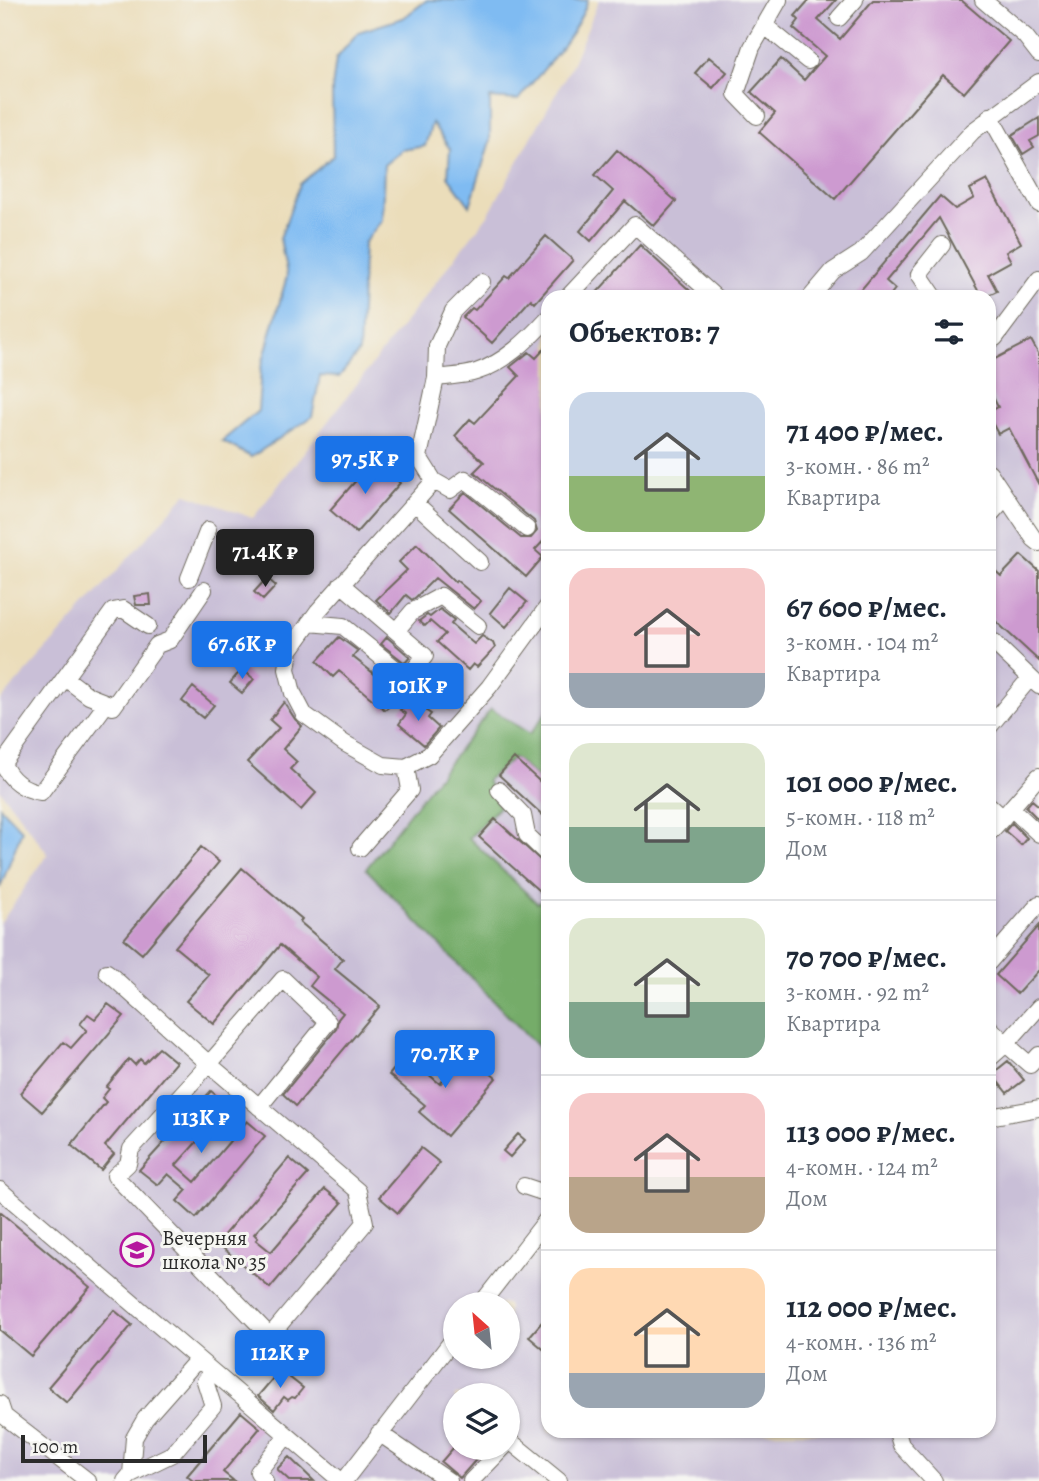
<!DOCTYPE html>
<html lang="ru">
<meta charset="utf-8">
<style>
:root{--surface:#fff;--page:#f6f6f7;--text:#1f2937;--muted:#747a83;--line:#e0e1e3;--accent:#1a73e8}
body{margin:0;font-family:Alegreya,serif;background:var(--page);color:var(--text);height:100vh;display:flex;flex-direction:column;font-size:26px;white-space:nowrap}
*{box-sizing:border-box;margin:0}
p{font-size:23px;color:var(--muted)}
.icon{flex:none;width:38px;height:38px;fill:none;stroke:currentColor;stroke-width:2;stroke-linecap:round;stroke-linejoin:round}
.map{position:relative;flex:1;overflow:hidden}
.drawer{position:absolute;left:541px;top:290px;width:455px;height:1148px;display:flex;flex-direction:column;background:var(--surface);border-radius:21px;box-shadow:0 2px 5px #0004}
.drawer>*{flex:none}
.needle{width:46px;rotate:333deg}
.buttons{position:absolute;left:443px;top:1292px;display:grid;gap:14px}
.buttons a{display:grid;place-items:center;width:77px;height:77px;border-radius:50%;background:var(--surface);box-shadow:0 2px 5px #0004;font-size:35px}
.scale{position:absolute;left:21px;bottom:18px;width:186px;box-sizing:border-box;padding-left:7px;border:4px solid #2b2b2b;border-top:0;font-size:19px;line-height:24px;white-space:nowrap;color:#2b2b2b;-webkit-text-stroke:5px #f6f6f2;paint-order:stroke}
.price{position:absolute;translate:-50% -60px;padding:0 16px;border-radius:7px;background:var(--accent);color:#fff;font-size:23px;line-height:46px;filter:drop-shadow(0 2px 4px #0008)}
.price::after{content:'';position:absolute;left:50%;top:42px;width:21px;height:16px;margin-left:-10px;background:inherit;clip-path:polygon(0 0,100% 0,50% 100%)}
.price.active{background:#222;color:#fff}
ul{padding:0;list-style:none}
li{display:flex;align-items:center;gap:21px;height:175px;padding:0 28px}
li+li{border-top:2px solid var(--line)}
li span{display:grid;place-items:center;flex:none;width:196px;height:140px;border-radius:21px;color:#555}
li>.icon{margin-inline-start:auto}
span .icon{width:84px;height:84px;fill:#fffc;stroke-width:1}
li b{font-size:30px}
h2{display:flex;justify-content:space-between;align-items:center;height:84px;padding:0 28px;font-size:30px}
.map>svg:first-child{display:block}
.industrial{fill:#c9bfd7;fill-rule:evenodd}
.forest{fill:#75ac69;stroke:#506c4a;stroke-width:2}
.water{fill:#7fbbf2;stroke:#55738e;stroke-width:2}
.building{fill:#cd9ad0}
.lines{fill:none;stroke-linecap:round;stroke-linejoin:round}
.minor-casing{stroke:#6e695d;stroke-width:18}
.minor{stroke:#fff;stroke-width:16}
.labels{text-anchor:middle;stroke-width:6;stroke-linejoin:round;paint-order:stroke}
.poi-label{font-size:21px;fill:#2b2b2b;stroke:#f6f6f2;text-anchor:start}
</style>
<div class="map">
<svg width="1039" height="1481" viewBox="0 0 1039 1481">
<rect width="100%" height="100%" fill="#f6f6f2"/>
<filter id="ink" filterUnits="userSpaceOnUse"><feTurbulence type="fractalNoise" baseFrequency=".0143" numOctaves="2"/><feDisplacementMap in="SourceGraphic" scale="14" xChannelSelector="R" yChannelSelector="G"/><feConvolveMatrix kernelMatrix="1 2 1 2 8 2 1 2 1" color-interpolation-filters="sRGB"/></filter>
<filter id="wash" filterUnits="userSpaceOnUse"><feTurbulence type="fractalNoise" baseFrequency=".00686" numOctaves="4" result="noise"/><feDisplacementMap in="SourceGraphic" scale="28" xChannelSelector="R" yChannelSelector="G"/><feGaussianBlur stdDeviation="1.57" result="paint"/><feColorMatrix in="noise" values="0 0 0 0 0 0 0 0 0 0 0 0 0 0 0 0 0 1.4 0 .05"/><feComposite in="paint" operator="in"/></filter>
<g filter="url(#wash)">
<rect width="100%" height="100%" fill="#ebddba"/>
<path class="industrial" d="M599,0H1039V1481H0V924L48,854L0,790V701L186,494L253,518L488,215L573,63ZM548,298H989V1432H548ZM455,1304H508V1356H455ZM455,1395H508V1447H455Z"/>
<path class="forest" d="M491,709L530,734L548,710V787L514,758L487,780L499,807L469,838L537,903L548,898V1049L544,1053L366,869Z"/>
<path class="water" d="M427,0H588C576,37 542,70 518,100L490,98V141L470,206L448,176L450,149L432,123L425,146L402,150L384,165L382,220L364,243L359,352L339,377L320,376L312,417L251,457L222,441L258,411L261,368L287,276L280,238L300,184L333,156L332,89L336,59L358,32L403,18Z
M0,807L22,830L0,888Z"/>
<g id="blocks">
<path class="building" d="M809,0H836L818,20L840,39L873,0H961L1009,41L964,93L943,75L835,199L759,132L775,113L751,92L781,59L804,80L825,56L793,28L799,20L795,16Z
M709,57L727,72L713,88L695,73Z
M1039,118V136L1030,141L1034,147L1023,154L1012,135Z
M617,150L676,201L654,226L625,201L591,241L580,231L613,191L595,175Z
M987,180L1021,243L1006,252L1011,261L988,274L997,291L982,298L939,218L886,281L895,289L888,298H854L940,196L955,209L974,198L970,189Z
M546,236L573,260L535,303L531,299L492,343L463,317L472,308L475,310L506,276L509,278Z
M640,245L698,298H592Z
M1031,340L1039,355V485L1009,428L998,434L989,417V412L998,407L989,389V362Z
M548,345V536L535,550L543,557L526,577L449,509L465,492L521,538H531L537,531L534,521L474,472L484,462L455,436L470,419L475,423L519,376L510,367L529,352L536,358Z
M374,460L400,483L356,533L330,510Z
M417,544L455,582L456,580L481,601L474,609L435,578L416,597L412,600L406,595L391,613L376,600L407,570L399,562Z
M1021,555L1039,571V661L989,615V565L1001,576Z
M267,578L276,586L263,600L254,592Z
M510,588L527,602L506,627L490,613Z
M150,594L151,605H136L134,596Z
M440,609L454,620L451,624L474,644L482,636L493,643L495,648L477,667L473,664L468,670L437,642L445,634L430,621L425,626L419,621L427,615L430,617Z
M339,637L358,651L353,657L392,688L385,696L396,700L385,710L339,671L333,677L317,661Z
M387,637L410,657L405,663L381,644Z
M242,669L254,679L242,693L230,683Z
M193,687L214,705L203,718L182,701Z
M411,701L431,714L428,718L439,728L424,745L399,724L406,714L400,710Z
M284,702L295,719L302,726L283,749L297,762L290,769L316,793L301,810L247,762L279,728L270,720Z
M514,758L548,789V820L499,775Z
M1032,800L1039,806V820L1026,807Z
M495,819L548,867V899L479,837Z
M1012,823L1027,838L1021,845L1005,831Z
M201,847L219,862L142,954L124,939Z
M242,868L302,919L300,922L343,959L335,969L380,1006L296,1106L283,1094L336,1029L338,1019L343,1013L310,986L317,977L280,945L214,1024L186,1001L209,975L175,947Z
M1039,926V970L1017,994L996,975Z
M108,1004L124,1016L42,1112L20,1093L63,1042L71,1048L87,1030L80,1024L88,1014L95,1019Z
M159,1048L176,1062L105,1146L114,1154L101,1170L71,1145L106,1102L102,1098L109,1089L106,1087L129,1059L135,1065L140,1059L144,1063Z
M466,1053L496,1078L447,1136L419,1112L425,1105L389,1075L406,1055L440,1084Z
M1008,1061L1024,1080L1007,1093L992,1074Z
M211,1091L229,1106L176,1165L195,1182L247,1121L265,1136L196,1218L177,1201L187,1190L168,1174L158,1185L139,1170Z
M518,1134L525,1140L510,1157L503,1151Z
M421,1148L440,1163L398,1213L379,1197Z
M289,1158L308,1174L254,1234L258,1238L256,1240L271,1252L325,1189L342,1203L270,1288L217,1243Z
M0,1212L90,1287L31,1356L0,1330Z
M114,1310L132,1325L67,1403L48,1387Z
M548,1315V1353L529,1337Z
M280,1370L303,1388L295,1398L292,1397L288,1400L284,1397L274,1410L258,1396Z
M241,1412L260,1428L223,1472L234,1481H193L187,1476Z
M454,1447H487L460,1478L441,1462Z
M289,1457L314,1481H290L277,1469Z"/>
</g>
</g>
<g filter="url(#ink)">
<use href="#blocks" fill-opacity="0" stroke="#6e695d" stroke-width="2"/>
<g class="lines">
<defs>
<path id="minor" d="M983,0L1025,36L1039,54
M839,18L855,0
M764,25L808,61
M757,116L736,94L752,47L779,0
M990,116L1039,204
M482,282L453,311L437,346L436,378L419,457L434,481L318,611L290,650L287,669L293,693L304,714L344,743L383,765L406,767L429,755L489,687L548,606
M567,298L635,225L716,298
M810,298L833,271L861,253L973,131L1039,82
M933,298L934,296L919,274L942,245
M995,338L1039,279
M436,378C449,376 464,376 476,372C504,363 528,340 548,318
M989,472L1034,539L1039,543
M434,481L450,490L465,479L527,529
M415,503L480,562
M989,516L1006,497
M189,578L208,530
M309,623L343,626L407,678L425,656L341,584
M396,631L413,611L441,596L478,626
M989,638L1039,686
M65,678L89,696L107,703L41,792C24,790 9,780 3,763L113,611L123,609L148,626
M107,703L113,707L157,645L170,640L204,590
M989,727L1030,678
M1039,776L1011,808L1039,834
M499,790L523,815L527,835L548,855
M989,805L1003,818L1011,808
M989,833L1003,818
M360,848L410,790L406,767
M989,962L1039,904
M107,972L209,1064L131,1149L128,1164L115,1176L270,1336L365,1223L358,1191L209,1064L283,979L328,1022L259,1107
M989,1027L1006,1044L1039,1007
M989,1059L1006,1044L1030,1065L1039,1055
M989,1117L1039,1108
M524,1186L548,1194
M0,1190L341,1481
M481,1304L548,1218
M0,1404L4,1416L88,1481
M897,1432L901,1445L934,1481
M379,1433L449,1481
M508,1444L510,1441L559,1481
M131,1474L134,1438L145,1419L198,1359
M125,1481L131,1474L172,1454L213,1406L205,1381L213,1372
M265,1481L258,1472L287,1435
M344,1481L455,1337
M471,1481L504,1447"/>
</defs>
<use href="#minor" class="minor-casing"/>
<use href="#minor" class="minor"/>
</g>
</g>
<defs>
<symbol id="school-ring" viewBox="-11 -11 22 22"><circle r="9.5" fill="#f6f6f2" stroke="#b5179e" stroke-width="1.5"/><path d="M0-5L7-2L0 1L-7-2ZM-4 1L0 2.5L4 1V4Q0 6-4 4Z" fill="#b5179e"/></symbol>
</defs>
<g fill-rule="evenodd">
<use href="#school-ring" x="118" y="1231" width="38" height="38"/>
</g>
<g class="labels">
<g class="poi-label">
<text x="162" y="1245">Вечерняя<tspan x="162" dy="24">школа № 35</tspan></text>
</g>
</g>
</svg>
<div class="buttons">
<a><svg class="needle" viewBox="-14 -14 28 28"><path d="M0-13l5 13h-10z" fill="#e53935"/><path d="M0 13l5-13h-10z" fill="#747a83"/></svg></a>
<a><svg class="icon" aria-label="layers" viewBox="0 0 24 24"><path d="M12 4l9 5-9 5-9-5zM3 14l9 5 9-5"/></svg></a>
</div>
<div class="scale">100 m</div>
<b class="price" style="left:365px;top:496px">97.5K ₽</b>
<b class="price active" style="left:265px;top:589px">71.4K ₽</b>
<b class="price" style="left:242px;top:681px">67.6K ₽</b>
<b class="price" style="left:418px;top:723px">101K ₽</b>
<b class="price" style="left:445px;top:1090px">70.7K ₽</b>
<b class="price" style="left:201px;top:1155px">113K ₽</b>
<b class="price" style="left:280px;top:1390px">112K ₽</b>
<section class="drawer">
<h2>Объектов: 7<svg class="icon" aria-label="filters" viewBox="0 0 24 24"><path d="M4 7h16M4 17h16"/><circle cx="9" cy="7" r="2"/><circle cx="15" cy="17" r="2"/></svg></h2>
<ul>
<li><span style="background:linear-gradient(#c9d6e8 60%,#8fb573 0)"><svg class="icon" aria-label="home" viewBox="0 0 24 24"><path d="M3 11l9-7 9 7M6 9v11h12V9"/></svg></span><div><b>71 400 ₽/мес.</b><p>3-комн. · 86 m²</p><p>Квартира</p></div></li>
<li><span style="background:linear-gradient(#f6c9c9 75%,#9aa5b1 0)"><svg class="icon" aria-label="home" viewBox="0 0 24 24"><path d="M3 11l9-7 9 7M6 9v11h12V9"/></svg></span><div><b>67 600 ₽/мес.</b><p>3-комн. · 104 m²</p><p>Квартира</p></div></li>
<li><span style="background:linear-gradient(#dfe7d0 60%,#7fa58c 0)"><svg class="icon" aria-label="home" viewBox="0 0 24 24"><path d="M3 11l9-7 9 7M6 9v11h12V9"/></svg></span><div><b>101 000 ₽/мес.</b><p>5-комн. · 118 m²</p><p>Дом</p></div></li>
<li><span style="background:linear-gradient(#dfe7d0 60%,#7fa58c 0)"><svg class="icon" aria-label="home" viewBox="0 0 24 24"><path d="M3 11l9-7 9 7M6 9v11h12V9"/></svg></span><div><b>70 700 ₽/мес.</b><p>3-комн. · 92 m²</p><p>Квартира</p></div></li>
<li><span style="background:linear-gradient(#f6c9c9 60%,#b9a48a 0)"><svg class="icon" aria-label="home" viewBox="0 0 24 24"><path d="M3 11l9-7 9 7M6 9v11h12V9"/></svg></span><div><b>113 000 ₽/мес.</b><p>4-комн. · 124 m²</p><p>Дом</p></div></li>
<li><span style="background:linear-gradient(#ffd9b3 75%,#9aa5b1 0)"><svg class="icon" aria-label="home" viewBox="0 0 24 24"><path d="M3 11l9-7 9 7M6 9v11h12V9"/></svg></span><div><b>112 000 ₽/мес.</b><p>4-комн. · 136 m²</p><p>Дом</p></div></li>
</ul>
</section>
</div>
